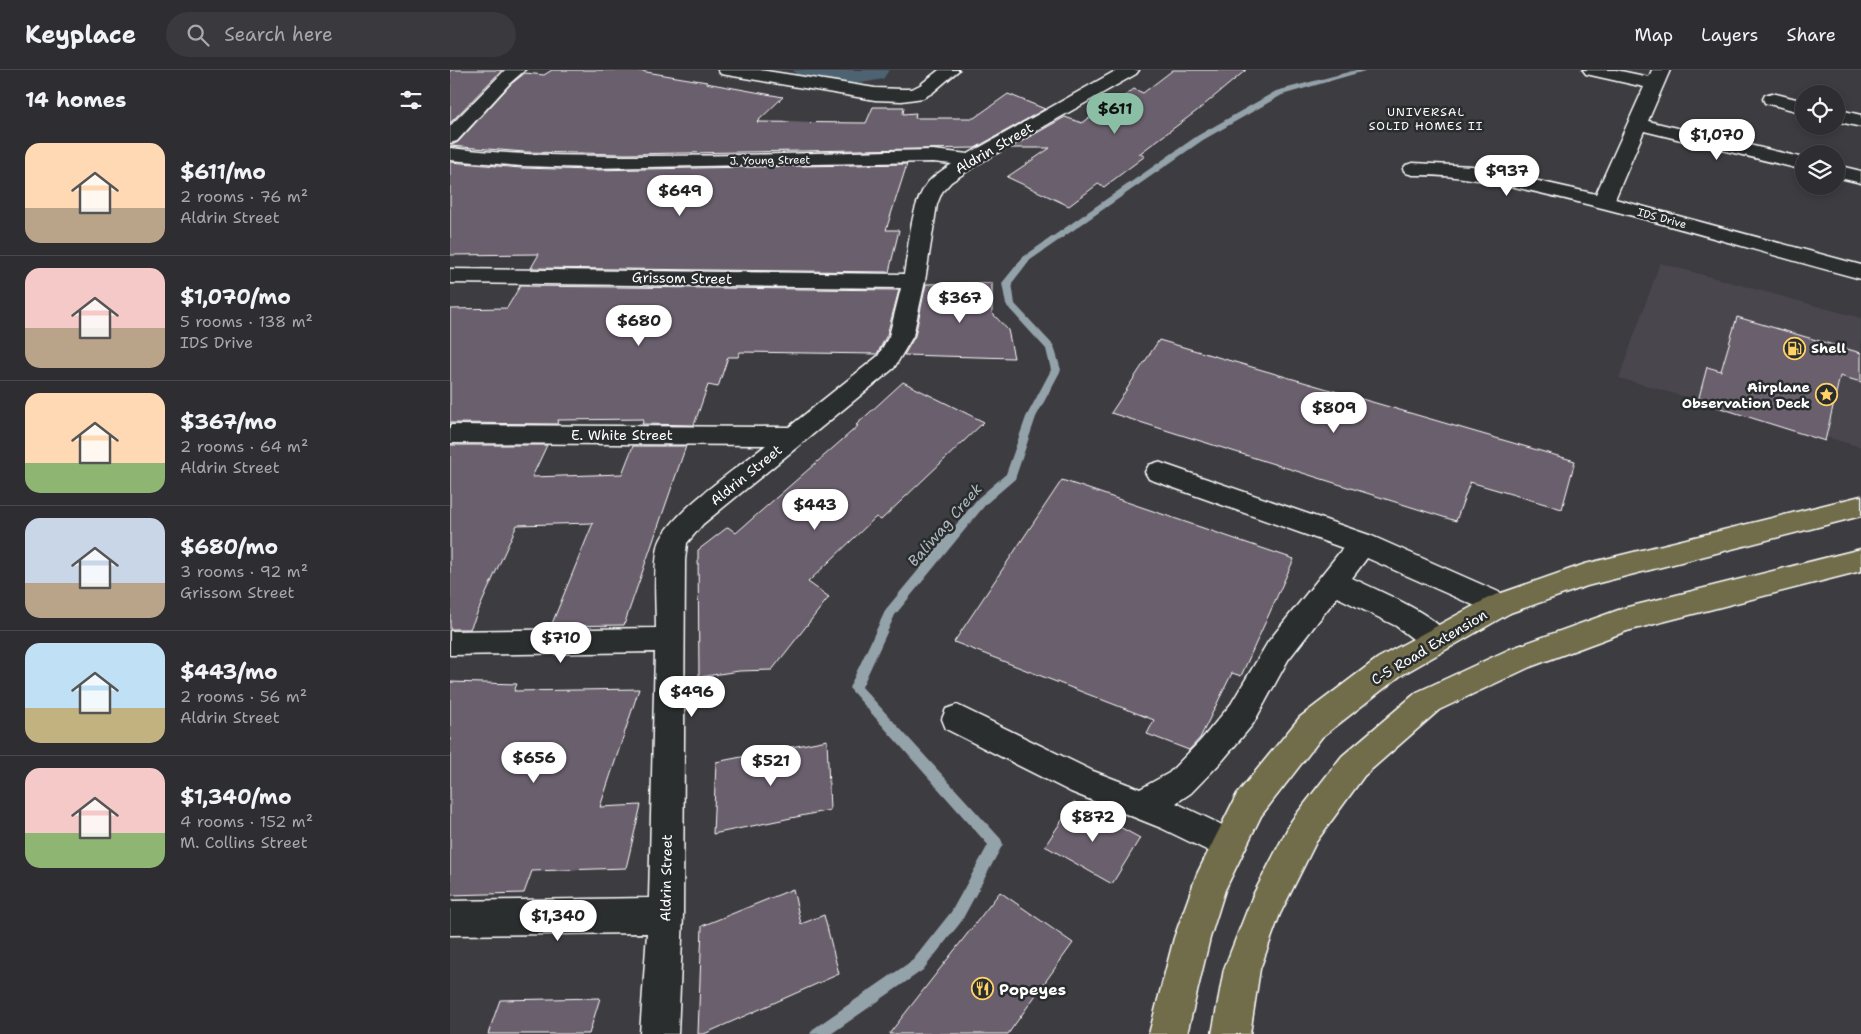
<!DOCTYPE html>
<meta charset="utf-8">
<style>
:root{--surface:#2e2d31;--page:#3a393d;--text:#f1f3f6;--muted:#a7a8ab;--line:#49494d;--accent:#8abfa5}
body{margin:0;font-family:"Shantell Sans",sans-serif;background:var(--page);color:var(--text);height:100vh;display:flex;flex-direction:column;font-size:19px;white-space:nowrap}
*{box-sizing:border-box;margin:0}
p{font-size:16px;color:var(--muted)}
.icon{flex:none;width:28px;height:28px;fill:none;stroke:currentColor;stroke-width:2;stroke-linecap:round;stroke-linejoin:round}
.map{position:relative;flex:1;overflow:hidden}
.sheet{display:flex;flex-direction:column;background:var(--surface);width:450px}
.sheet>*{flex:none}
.tools{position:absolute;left:1345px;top:15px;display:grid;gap:10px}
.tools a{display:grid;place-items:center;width:50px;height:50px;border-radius:50%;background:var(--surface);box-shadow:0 2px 8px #0003,0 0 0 1px var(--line);font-size:25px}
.price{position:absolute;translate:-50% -42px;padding:0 11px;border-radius:18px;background:#fff;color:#222;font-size:16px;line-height:32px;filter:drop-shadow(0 1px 2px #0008)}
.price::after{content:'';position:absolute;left:50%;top:30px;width:15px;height:11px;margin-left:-8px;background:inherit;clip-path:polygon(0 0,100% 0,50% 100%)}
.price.selected{background:var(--accent);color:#111}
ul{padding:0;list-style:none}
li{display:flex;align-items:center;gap:15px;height:125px;padding:0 25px}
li+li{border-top:1px solid var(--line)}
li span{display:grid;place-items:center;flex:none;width:140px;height:100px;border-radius:15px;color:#555}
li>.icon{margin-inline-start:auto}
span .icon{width:60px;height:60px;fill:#fffc;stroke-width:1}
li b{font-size:21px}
h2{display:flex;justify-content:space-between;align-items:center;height:60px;padding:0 25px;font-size:21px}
header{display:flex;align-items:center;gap:30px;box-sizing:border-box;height:70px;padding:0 25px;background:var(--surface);border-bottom:1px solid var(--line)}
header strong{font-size:24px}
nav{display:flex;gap:28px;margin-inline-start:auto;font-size:18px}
.search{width:350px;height:45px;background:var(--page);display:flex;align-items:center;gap:12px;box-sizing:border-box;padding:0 18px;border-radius:28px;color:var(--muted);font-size:19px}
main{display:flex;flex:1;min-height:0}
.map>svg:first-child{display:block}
.built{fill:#4a464e}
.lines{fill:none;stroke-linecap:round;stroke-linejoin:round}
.stream{fill:#94a2aa;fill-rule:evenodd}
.river{fill:#4d6472;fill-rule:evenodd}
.building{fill:#6a5e6d;stroke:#fff}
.minor-casing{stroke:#fff;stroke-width:3}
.major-casing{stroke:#fff;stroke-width:3}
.minor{fill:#2a2d2e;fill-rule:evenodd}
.major{fill:#716d4b;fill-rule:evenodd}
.labels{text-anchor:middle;stroke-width:5;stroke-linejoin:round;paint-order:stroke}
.far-street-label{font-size:11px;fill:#fff;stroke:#2a2d2e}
.far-neighbourhood-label{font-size:12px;letter-spacing:1px;fill:#fff;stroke:#2a2d2e}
.street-label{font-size:14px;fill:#fff;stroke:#2a2d2e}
.poi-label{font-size:14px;font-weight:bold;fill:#fff;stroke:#2a2d2e;text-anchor:start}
.water-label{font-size:15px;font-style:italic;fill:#afb9c0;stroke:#2a2d2e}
.near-poi-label{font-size:16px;font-weight:bold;fill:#fff;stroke:#2a2d2e;text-anchor:start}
</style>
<header>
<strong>Keyplace</strong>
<div class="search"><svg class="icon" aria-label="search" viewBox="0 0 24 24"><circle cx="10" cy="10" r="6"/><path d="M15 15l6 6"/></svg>Search here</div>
<nav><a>Map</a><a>Layers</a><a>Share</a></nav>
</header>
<main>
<section class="sheet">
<h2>14 homes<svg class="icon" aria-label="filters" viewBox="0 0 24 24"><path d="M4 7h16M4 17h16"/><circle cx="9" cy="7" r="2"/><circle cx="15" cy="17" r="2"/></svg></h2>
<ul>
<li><span style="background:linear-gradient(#ffd9b3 65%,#b9a48a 0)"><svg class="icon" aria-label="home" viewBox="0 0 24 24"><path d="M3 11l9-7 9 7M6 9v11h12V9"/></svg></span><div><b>$611/mo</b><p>2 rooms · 76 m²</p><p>Aldrin Street</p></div></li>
<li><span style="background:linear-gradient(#f6c9c9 60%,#b9a48a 0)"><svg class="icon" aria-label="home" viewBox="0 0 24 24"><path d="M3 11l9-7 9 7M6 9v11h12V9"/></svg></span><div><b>$1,070/mo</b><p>5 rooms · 138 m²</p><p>IDS Drive</p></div></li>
<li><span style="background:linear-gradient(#ffd9b3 70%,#8fb573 0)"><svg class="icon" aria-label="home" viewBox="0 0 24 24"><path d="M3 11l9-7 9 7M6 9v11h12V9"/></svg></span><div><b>$367/mo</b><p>2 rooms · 64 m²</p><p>Aldrin Street</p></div></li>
<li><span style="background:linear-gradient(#c9d6e8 65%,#b9a48a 0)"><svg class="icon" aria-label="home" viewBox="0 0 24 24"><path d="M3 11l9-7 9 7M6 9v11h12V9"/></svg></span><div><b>$680/mo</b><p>3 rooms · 92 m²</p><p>Grissom Street</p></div></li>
<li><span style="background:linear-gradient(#bfe0f5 65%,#c2b280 0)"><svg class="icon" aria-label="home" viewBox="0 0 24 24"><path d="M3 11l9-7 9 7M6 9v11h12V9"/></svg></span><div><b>$443/mo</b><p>2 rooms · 56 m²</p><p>Aldrin Street</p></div></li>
<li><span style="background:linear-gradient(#f6c9c9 65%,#8fb573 0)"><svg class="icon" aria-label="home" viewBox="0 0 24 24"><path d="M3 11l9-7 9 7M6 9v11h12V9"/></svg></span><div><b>$1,340/mo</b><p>4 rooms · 152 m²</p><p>M. Collins Street</p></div></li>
</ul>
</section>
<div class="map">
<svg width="1411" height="964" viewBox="0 0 1411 964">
<rect width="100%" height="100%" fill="#3d3c41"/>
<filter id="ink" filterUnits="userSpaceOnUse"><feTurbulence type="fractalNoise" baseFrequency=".02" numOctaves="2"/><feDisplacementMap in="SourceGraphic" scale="10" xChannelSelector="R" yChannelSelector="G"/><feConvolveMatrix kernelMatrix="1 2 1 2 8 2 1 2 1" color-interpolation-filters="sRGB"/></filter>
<g filter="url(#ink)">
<path class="built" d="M1210,193L1411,248V377L1169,308Z"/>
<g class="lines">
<path class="stream" d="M906,0H918L832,25L753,70L579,191L562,213L565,234L604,276L611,300L586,347L565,409L536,434L445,545L412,617L551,769L553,774L511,852L473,900L381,964H360L363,959L463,890L501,842L538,775L399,618L436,539L528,428L556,404L576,347L601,300L596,279L556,235L552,213L573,187L747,66L826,21Z"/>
<path class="river" d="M343,0H439L433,9L395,16L349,9Z"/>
</g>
<path class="building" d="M0,0H52L0,53Z
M102,0H184L257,12L256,13L333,27L307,52L416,53L423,37H454L453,44L466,43L465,48H524L558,24L595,39L525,78L176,84L75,82L0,76L8,72L61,14L75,3L94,5Z
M723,0H796L748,40L689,84L695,86L654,117L648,114L619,136L557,107L600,78H560L615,47L632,53L658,35L661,36L684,19L693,23Z
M0,92L71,98L142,100L457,94L436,160H449L439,202L81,198L89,184L0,185Z
M542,213V243L558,260L564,288L454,285L465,266L476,214Z
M70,216L449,220L437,265L427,284L290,282L288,287H278L268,317L258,315L244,355L192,354L194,349L108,350L107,354L0,353V239L57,238Z
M1287,247L1411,283V312L1390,306L1375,371L1248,331L1257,297L1271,301Z
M709,270L1125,391L1112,439L1020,412L1006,451L661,343Z
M453,312L534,352L431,450L426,447L358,512L379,527L322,600L289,601L249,607L248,480L278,457L286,463L408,356L406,355Z
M0,375H97L82,407L172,404L183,376H236L174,555L101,556L143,453L67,455L20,559H0Z
M612,410L844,489L791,606L782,603L750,668L739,680L697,664L704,650L504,572Z
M0,612L67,614L64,621L189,619L150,737L191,735L176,798L82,801L74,823L0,825Z
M377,670L380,740L263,764L266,692Z
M624,732L690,768L662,814L595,776Z
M343,819L351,854L374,845L389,904L254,964H248L252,856Z
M550,822L623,873L558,964H439Z
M150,928L139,964H38L50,930Z"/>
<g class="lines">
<defs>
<path id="minor" d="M55,0H75L60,13L7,71L0,73V56Z
M268,0H310L425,18L452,19H462L470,15L489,0H509L482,23L473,28L452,31L425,30L277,5L271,4Z
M667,0H689L686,4L528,94L501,112L492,122L487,134L475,211L463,266L444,298L253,454L237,473L235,490L233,845L228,964H190L197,863L0,865V831L199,828L205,582L0,585V561L206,558C206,533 203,501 208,477C215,446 290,396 316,375L0,373V355L339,357L428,286L439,266L451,218L0,213V199L454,204C459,179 460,142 473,120C479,108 491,101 502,94L483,92L142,98L71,96L0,90V78C67,86 134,86 201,86C295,86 389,82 483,80L518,84Z
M1133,0H1166L1199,7L1202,0H1220L1198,51L1354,88V100L1194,61L1165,129L1411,195V209C1316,184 1223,155 1128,132C1073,119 1020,104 963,105L956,103L953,99L956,95L963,93L1022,96L1146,124L1194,17L1136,4Z
M1322,23L1354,31V43L1315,33L1313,29L1315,25Z
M1386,39L1411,45V57L1386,51Z
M1386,95L1411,101V113L1386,107Z
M708,392L922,466L1060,527L1064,535L1060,543L1050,547L917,488L902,508C928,521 988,544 1001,570L996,579L986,582L976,579L946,556L887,527L838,590L803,654L773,690L741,723L726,733L791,764L796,775L791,786L779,791L711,758L621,722L496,659L492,649L496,639L507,635L643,701L690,719L719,703L751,670L781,634L818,572L893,478L699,409L695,402L699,395Z"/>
<path id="major" d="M1411,426V446L1137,516L1060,543L950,606L872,667L811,746L775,820L760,868L737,964H699L724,868L747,804L787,724L850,647L928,588L1040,527L1135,494Z
M1411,479V501L1177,561L1080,597L989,640L914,706L866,772L830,844L810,899L800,964H762L774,899L803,825L842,750L892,686L967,622L1060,579L1174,538Z"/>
</defs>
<use href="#minor" class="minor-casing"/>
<use href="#major" class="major-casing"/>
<use href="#minor" class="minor"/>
<use href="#major" class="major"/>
</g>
</g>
<defs>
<symbol id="fuel-ring" viewBox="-11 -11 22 22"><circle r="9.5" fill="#2a2d2e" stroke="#ffd166" stroke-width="1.5"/><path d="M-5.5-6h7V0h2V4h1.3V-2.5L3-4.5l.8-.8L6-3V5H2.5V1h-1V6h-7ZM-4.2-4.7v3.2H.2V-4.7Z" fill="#ffd166"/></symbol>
<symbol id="sight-ring" viewBox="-11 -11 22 22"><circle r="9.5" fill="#2a2d2e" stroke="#ffd166" stroke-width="1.5"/><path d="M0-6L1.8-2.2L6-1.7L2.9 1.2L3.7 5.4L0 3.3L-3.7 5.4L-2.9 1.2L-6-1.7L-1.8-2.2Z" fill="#ffd166"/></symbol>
<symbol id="restaurant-ring" viewBox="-11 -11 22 22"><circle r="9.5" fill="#2a2d2e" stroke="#ffd166" stroke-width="1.5"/><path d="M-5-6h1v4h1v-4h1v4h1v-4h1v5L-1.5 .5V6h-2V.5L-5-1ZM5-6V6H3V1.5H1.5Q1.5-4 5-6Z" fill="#ffd166"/></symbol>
</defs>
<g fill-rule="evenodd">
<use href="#fuel-ring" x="1332" y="266" width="25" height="25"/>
<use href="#sight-ring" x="1364" y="312" width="25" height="25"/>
<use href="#restaurant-ring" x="520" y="906" width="25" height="25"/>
</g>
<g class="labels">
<g class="far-street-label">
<text transform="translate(320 90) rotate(-1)" y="4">J. Young Street</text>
<text transform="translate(1212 148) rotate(15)" y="4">IDS Drive</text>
</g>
<g class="far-neighbourhood-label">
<text x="976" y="46">UNIVERSAL<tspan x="976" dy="14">SOLID HOMES II</tspan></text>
</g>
<g class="street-label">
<text transform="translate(544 78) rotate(-30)" y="5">Aldrin Street</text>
<text transform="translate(232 208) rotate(1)" y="5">Grissom Street</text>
<text x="172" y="370">E. White Street</text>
<text transform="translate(296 405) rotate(-39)" y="5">Aldrin Street</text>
<text transform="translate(979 577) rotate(-31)" y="5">C-5 Road Extension</text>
<text transform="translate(216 808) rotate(-89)" y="5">Aldrin Street</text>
</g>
<g class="poi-label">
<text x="1361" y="283">Shell</text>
<text x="1360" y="322" text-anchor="end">Airplane<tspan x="1360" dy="16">Observation Deck</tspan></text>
</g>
<g class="water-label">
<text transform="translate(495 455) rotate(-49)" y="5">Baliwag Creek</text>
</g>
<g class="near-poi-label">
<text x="549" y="925">Popeyes</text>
</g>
</g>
</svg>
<div class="tools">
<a><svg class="icon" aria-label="locate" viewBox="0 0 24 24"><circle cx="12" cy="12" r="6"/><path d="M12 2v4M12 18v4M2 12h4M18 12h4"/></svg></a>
<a><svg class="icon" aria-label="layers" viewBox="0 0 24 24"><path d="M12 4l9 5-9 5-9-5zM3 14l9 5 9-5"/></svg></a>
</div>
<b class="price selected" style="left:665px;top:65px">$611</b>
<b class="price" style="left:1267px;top:91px">$1,070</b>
<b class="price" style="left:1057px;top:127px">$937</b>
<b class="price" style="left:230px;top:147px">$649</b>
<b class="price" style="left:510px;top:254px">$367</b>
<b class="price" style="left:189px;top:277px">$680</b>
<b class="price" style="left:884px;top:364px">$809</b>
<b class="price" style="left:365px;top:461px">$443</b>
<b class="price" style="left:111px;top:594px">$710</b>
<b class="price" style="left:242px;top:648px">$496</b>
<b class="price" style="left:84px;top:714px">$656</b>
<b class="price" style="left:321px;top:717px">$521</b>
<b class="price" style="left:643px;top:773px">$872</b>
<b class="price" style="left:108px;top:872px">$1,340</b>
</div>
</main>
